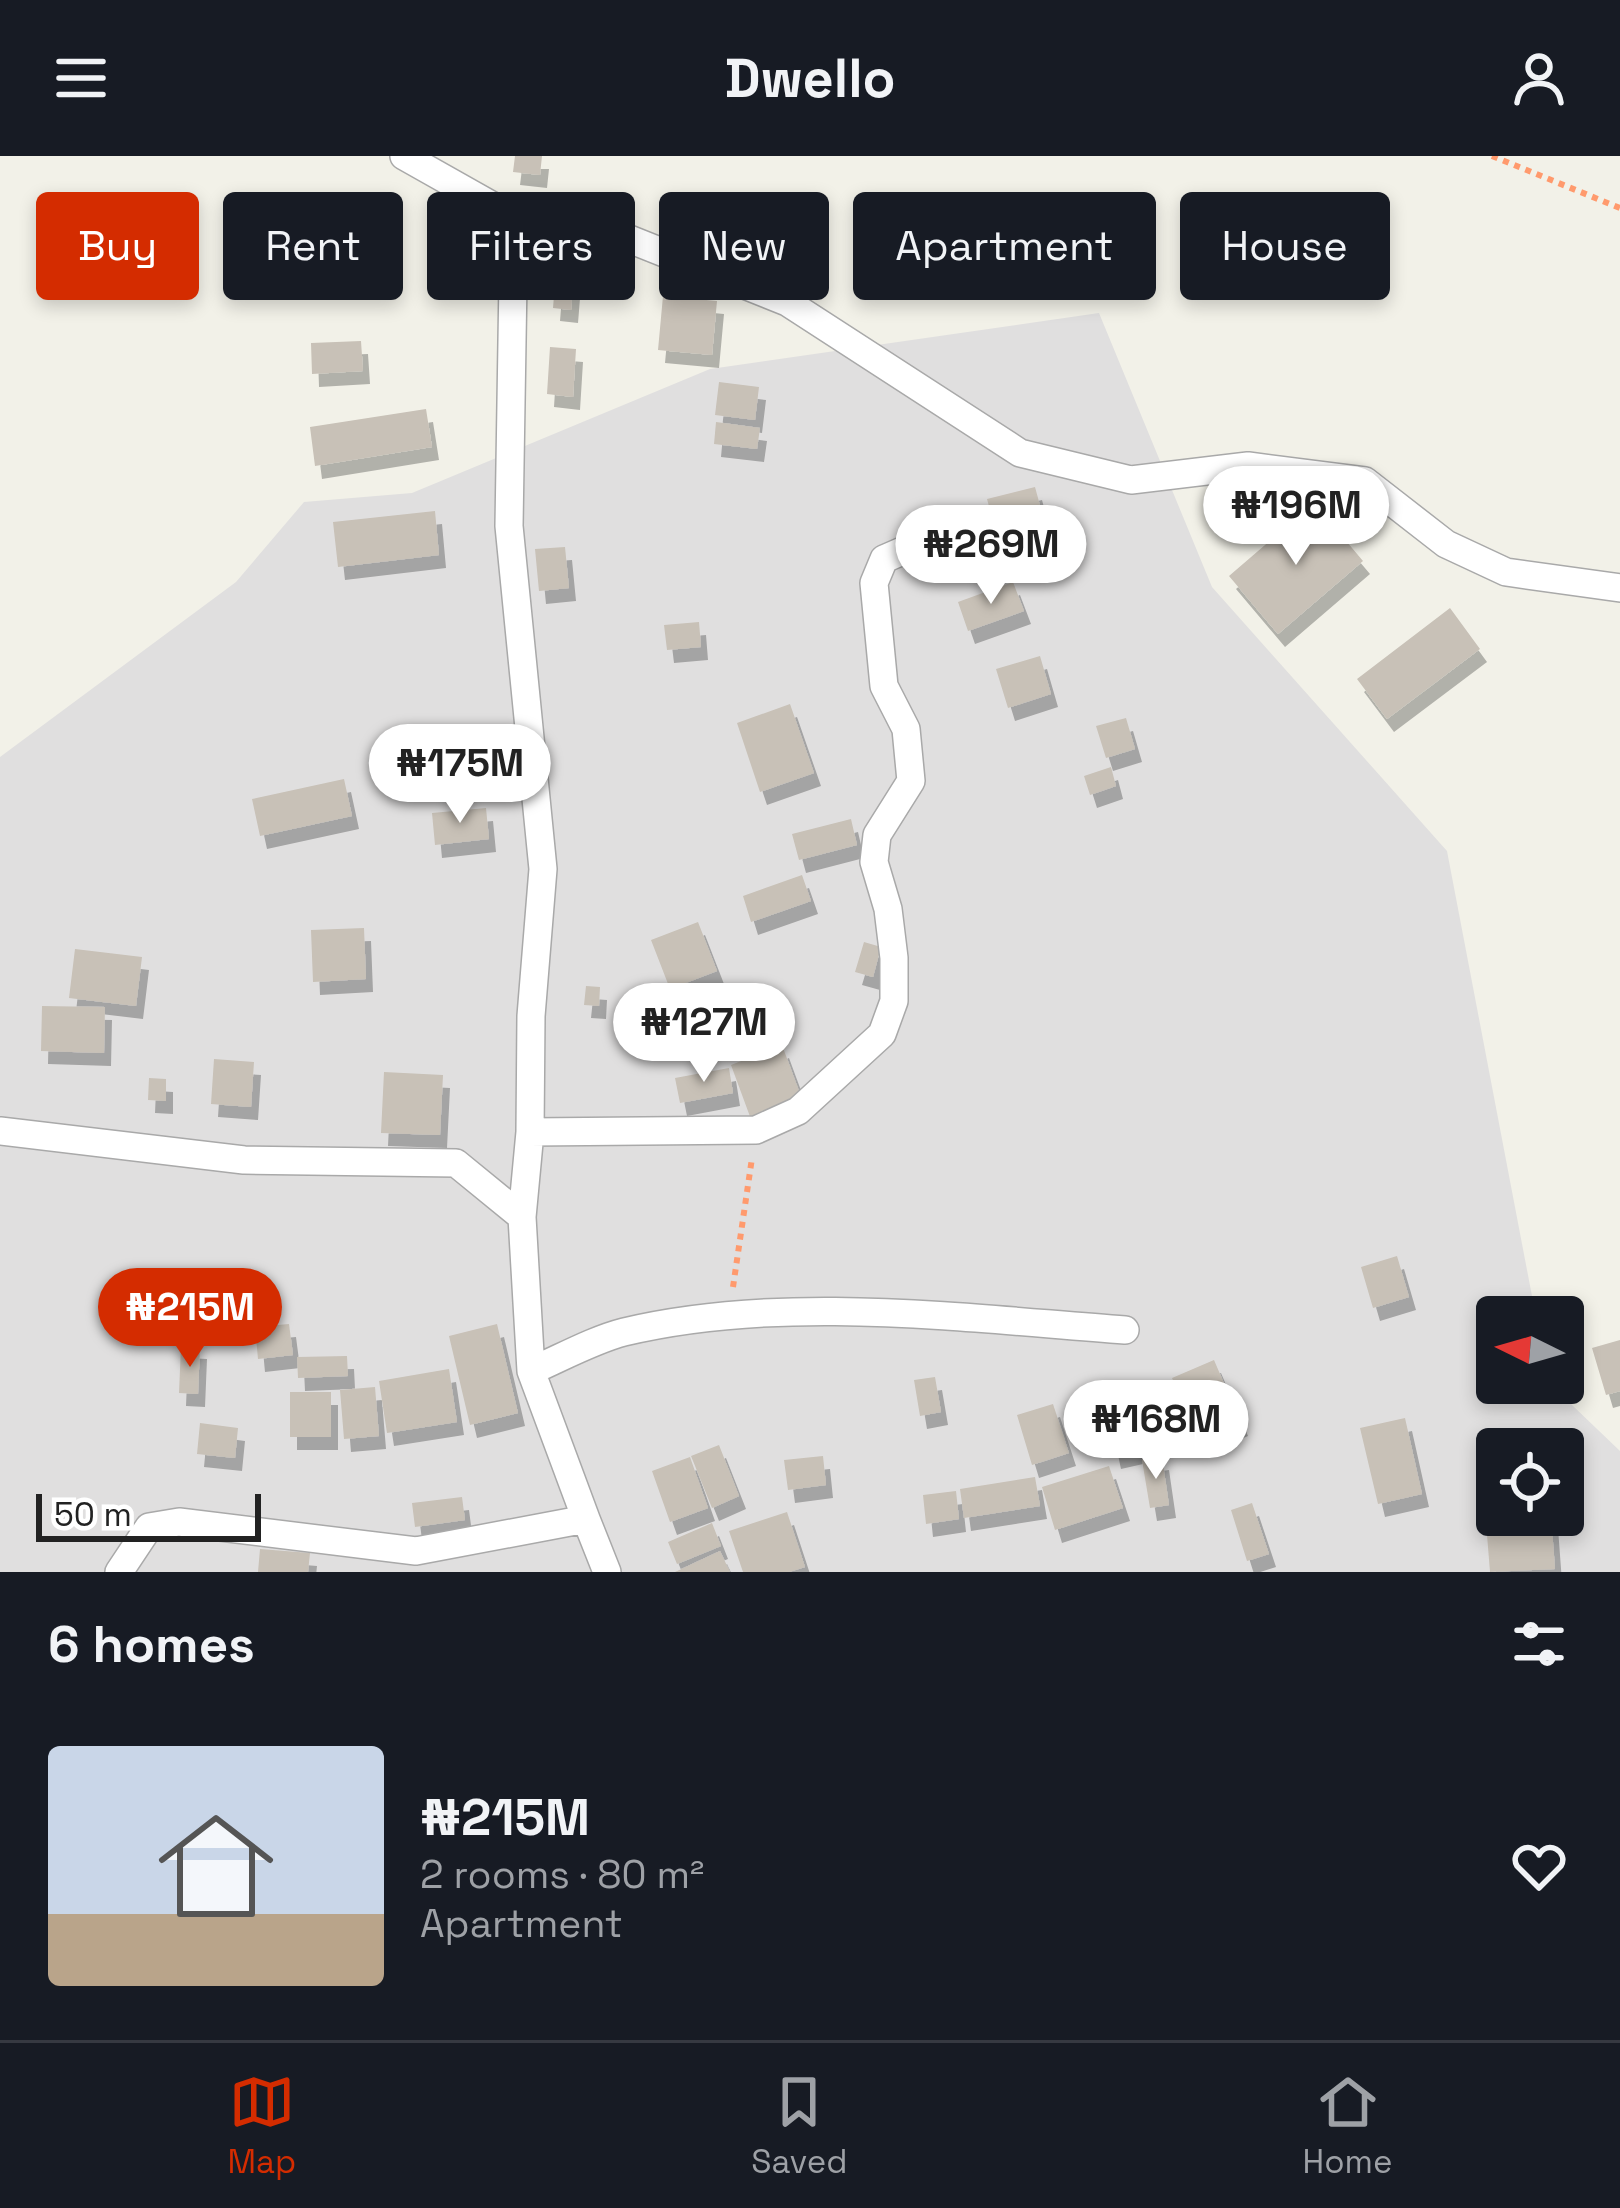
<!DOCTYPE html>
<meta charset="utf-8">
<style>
:root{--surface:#171b24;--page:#242831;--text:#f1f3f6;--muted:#9ea1a6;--line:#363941;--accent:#d42c00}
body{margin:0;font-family:"Space Grotesk",sans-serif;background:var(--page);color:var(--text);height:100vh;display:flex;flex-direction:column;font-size:45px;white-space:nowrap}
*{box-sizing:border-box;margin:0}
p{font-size:39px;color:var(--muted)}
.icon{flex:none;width:66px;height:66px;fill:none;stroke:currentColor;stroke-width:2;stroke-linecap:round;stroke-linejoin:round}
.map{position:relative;height:1416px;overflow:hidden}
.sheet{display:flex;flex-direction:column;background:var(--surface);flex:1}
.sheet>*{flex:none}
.banner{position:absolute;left:36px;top:36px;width:1548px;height:108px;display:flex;gap:24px}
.needle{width:78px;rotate:275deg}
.controls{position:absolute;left:1476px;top:1140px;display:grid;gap:24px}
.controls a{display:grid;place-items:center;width:108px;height:108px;border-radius:12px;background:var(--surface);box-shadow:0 6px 18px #0003;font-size:60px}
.scale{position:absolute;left:36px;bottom:30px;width:225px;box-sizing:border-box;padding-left:12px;border:6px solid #222;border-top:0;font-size:33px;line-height:42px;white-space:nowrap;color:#222;-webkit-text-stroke:9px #fff;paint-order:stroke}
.price{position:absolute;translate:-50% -102px;padding:0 27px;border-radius:42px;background:#fff;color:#222;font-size:39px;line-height:78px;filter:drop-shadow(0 3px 6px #0008)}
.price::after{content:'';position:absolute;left:50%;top:72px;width:36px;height:27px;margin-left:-18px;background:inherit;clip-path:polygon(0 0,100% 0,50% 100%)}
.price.active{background:var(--accent);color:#fff}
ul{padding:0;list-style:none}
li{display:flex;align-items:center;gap:36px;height:300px;padding:0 48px}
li+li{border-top:3px solid var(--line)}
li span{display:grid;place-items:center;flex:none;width:336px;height:240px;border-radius:12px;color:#555}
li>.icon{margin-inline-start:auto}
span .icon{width:144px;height:144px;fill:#fffc;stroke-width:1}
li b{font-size:51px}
h2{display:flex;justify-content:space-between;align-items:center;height:144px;padding:0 48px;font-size:51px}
.tag{padding:0 42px;border-radius:12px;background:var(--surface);box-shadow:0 6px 18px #0003;font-size:42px;line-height:108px}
.tag.active{background:var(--accent);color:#fff}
header{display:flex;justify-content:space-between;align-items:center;height:156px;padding:0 48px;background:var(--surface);font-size:54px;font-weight:800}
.menu{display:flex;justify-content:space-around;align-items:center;height:168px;border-top:3px solid var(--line);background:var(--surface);font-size:33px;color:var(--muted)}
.menu a{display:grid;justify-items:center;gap:6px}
.menu .active{color:var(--accent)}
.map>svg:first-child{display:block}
.residential{fill:#e0dfdf;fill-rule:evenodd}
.building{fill:#c8c1b7;filter:url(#shadow)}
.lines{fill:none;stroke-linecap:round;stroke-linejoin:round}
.minor-casing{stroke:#a9a9a9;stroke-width:30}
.path{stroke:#ff9a6d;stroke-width:6;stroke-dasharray:6 6;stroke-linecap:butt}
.minor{stroke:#fff;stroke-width:27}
</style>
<header><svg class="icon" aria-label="menu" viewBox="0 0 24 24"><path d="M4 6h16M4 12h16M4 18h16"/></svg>Dwello<svg class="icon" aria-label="person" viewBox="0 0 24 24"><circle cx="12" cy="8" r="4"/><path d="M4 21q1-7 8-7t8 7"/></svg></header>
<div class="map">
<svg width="1620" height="1416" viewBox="0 0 1620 1416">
<defs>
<filter id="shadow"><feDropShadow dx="7" dy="13" stdDeviation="0" flood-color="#0004"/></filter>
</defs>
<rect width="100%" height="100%" fill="#f2f1e8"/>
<path class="residential" d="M1099,157L1212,431L1447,695L1536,1161H1497V1227H1549L1620,1295V1416H0V601L236,426L304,346L412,337L710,213ZM1497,1293H1563V1359H1497Z"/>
<path class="building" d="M515,0H542L540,19L513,16Z
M557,103L575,105L571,154L553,152Z
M663,140L717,145L712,199L658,194Z
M361,185L363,215L312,218L311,187Z
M550,191L576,193L573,241L547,238Z
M719,226L759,231L755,264L715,259Z
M426,253L432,291L315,310L310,271Z
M716,266L760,272L757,293L714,288Z
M1035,331L1041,353L993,365L987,343Z
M1314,347L1363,405L1278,478L1229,420Z
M435,355L439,399L338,411L333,366Z
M565,391L569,432L539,435L535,393Z
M1013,426L1024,455L968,475L958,446Z
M1450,452L1480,493L1387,563L1357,523Z
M699,466L701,491L667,494L664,469Z
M1040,500L1051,538L1008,552L996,513Z
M790,548L814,617L760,636L737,567Z
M1126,562L1135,593L1106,602L1096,570Z
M1111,611L1116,630L1090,639L1084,620Z
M344,623L352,660L260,680L252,643Z
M486,652L489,683L435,689L432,657Z
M851,663L857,689L799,704L792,678Z
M802,719L811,745L751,766L743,740Z
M698,766L717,815L670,833L651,784Z
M364,772L366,823L313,826L311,774Z
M864,786L881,791L873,821L855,816Z
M75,793L142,801L136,850L69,842Z
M586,830L600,831L599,850L584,849Z
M719,830L724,870L689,874L684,834Z
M42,850L105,851L104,897L41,895Z
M750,865L756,894L738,898L731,869Z
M782,889L803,946L752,966L731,909Z
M214,903L254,906L251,951L211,948Z
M729,912L733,937L680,947L675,922Z
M384,916L443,919L440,979L381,977Z
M149,922L166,923V945L148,944Z
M1397,1100L1409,1141L1373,1152L1361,1111Z
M289,1168L293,1199L258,1203L255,1171Z
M497,1168L518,1257L470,1269L449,1180Z
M1620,1184V1235L1606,1239L1592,1192Z
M181,1189L200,1190L198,1238L179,1237Z
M347,1200L348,1220L298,1222L297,1201Z
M1214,1204L1241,1267L1199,1285L1172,1222Z
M449,1213L457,1266L387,1277L379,1225Z
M935,1221L941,1256L920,1260L914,1224Z
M375,1231L379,1280L344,1283L340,1234Z
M290,1236H331V1281H290Z
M1180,1241L1189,1283L1114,1300L1105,1258Z
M1053,1248L1069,1297L1032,1309L1017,1259Z
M1405,1262L1422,1338L1378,1348L1360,1272Z
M200,1267L238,1272L235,1302L197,1298Z
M719,1289L739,1340L712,1352L691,1300Z
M823,1300L826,1329L788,1334L784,1304Z
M690,1301L708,1352L670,1366L652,1315Z
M1162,1301L1169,1349L1150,1352L1142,1304Z
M1109,1310L1123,1352L1055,1374L1042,1331Z
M1035,1321L1040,1350L964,1362L960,1333Z
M956,1335L959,1363L926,1368L923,1339Z
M462,1341L465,1364L415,1371L412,1347Z
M1252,1347L1269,1398L1247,1405L1231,1354Z
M1497,1353V1359H1551L1555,1413L1490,1416L1485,1354Z
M787,1356L805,1411L789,1416H743L729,1375Z
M712,1367L721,1390L677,1408L668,1386Z
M260,1393L310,1397L308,1416H258Z
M720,1395L730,1416H675Z"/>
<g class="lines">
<defs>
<path id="minor" d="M404,0L514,62L509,370L543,713L531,860L530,976L522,1061L531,1215L586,1363
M514,62L559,55L787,146L1020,297L1131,324L1248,310L1365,325L1446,388L1506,416L1620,432
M0,975L244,1004L456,1007L522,1061
M530,976L756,974L798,955L882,878L894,845V802L888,753L874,706L877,679L911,625L906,573L884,530L874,427L884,403L960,370
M531,1215C561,1202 593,1184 624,1176C784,1138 962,1162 1125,1174
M119,1416L149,1371L179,1366L416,1395L586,1363L607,1416"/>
</defs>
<use href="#minor" class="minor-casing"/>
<path class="path" d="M1492,0L1620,52
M733,1131L752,1002"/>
<use href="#minor" class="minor"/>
</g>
</svg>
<div class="controls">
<a><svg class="needle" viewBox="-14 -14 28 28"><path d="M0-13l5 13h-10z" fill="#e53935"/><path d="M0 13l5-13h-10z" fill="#9ea1a6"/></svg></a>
<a><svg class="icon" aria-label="locate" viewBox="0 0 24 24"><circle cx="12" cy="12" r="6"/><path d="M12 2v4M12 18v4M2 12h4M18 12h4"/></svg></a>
</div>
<div class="scale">50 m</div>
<b class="price" style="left:1296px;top:412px">₦196M</b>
<b class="price" style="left:991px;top:451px">₦269M</b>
<b class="price" style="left:460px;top:670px">₦175M</b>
<b class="price" style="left:704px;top:929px">₦127M</b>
<b class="price active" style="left:190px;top:1214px">₦215M</b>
<b class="price" style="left:1156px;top:1326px">₦168M</b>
<div class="banner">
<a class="tag active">Buy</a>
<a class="tag">Rent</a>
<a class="tag">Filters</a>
<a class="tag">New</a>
<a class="tag">Apartment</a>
<a class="tag">House</a>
</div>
</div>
<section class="sheet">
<h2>6 homes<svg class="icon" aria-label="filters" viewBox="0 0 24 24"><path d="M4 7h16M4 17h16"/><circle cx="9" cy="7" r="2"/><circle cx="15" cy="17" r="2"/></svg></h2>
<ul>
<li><span style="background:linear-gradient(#c9d6e8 70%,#b9a48a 0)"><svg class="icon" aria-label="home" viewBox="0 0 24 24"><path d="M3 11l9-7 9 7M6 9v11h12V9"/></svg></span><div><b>₦215M</b><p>2 rooms · 80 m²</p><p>Apartment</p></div><svg class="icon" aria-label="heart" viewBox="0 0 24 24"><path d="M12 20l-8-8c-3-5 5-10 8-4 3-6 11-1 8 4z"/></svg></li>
</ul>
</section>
<nav class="menu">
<a class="active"><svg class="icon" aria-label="map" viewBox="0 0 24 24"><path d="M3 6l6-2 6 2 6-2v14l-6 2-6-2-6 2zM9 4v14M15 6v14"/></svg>Map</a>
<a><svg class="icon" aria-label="saved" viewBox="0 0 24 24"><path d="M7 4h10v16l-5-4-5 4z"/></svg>Saved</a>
<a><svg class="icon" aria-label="home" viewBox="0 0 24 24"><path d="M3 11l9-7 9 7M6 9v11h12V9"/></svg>Home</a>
</nav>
